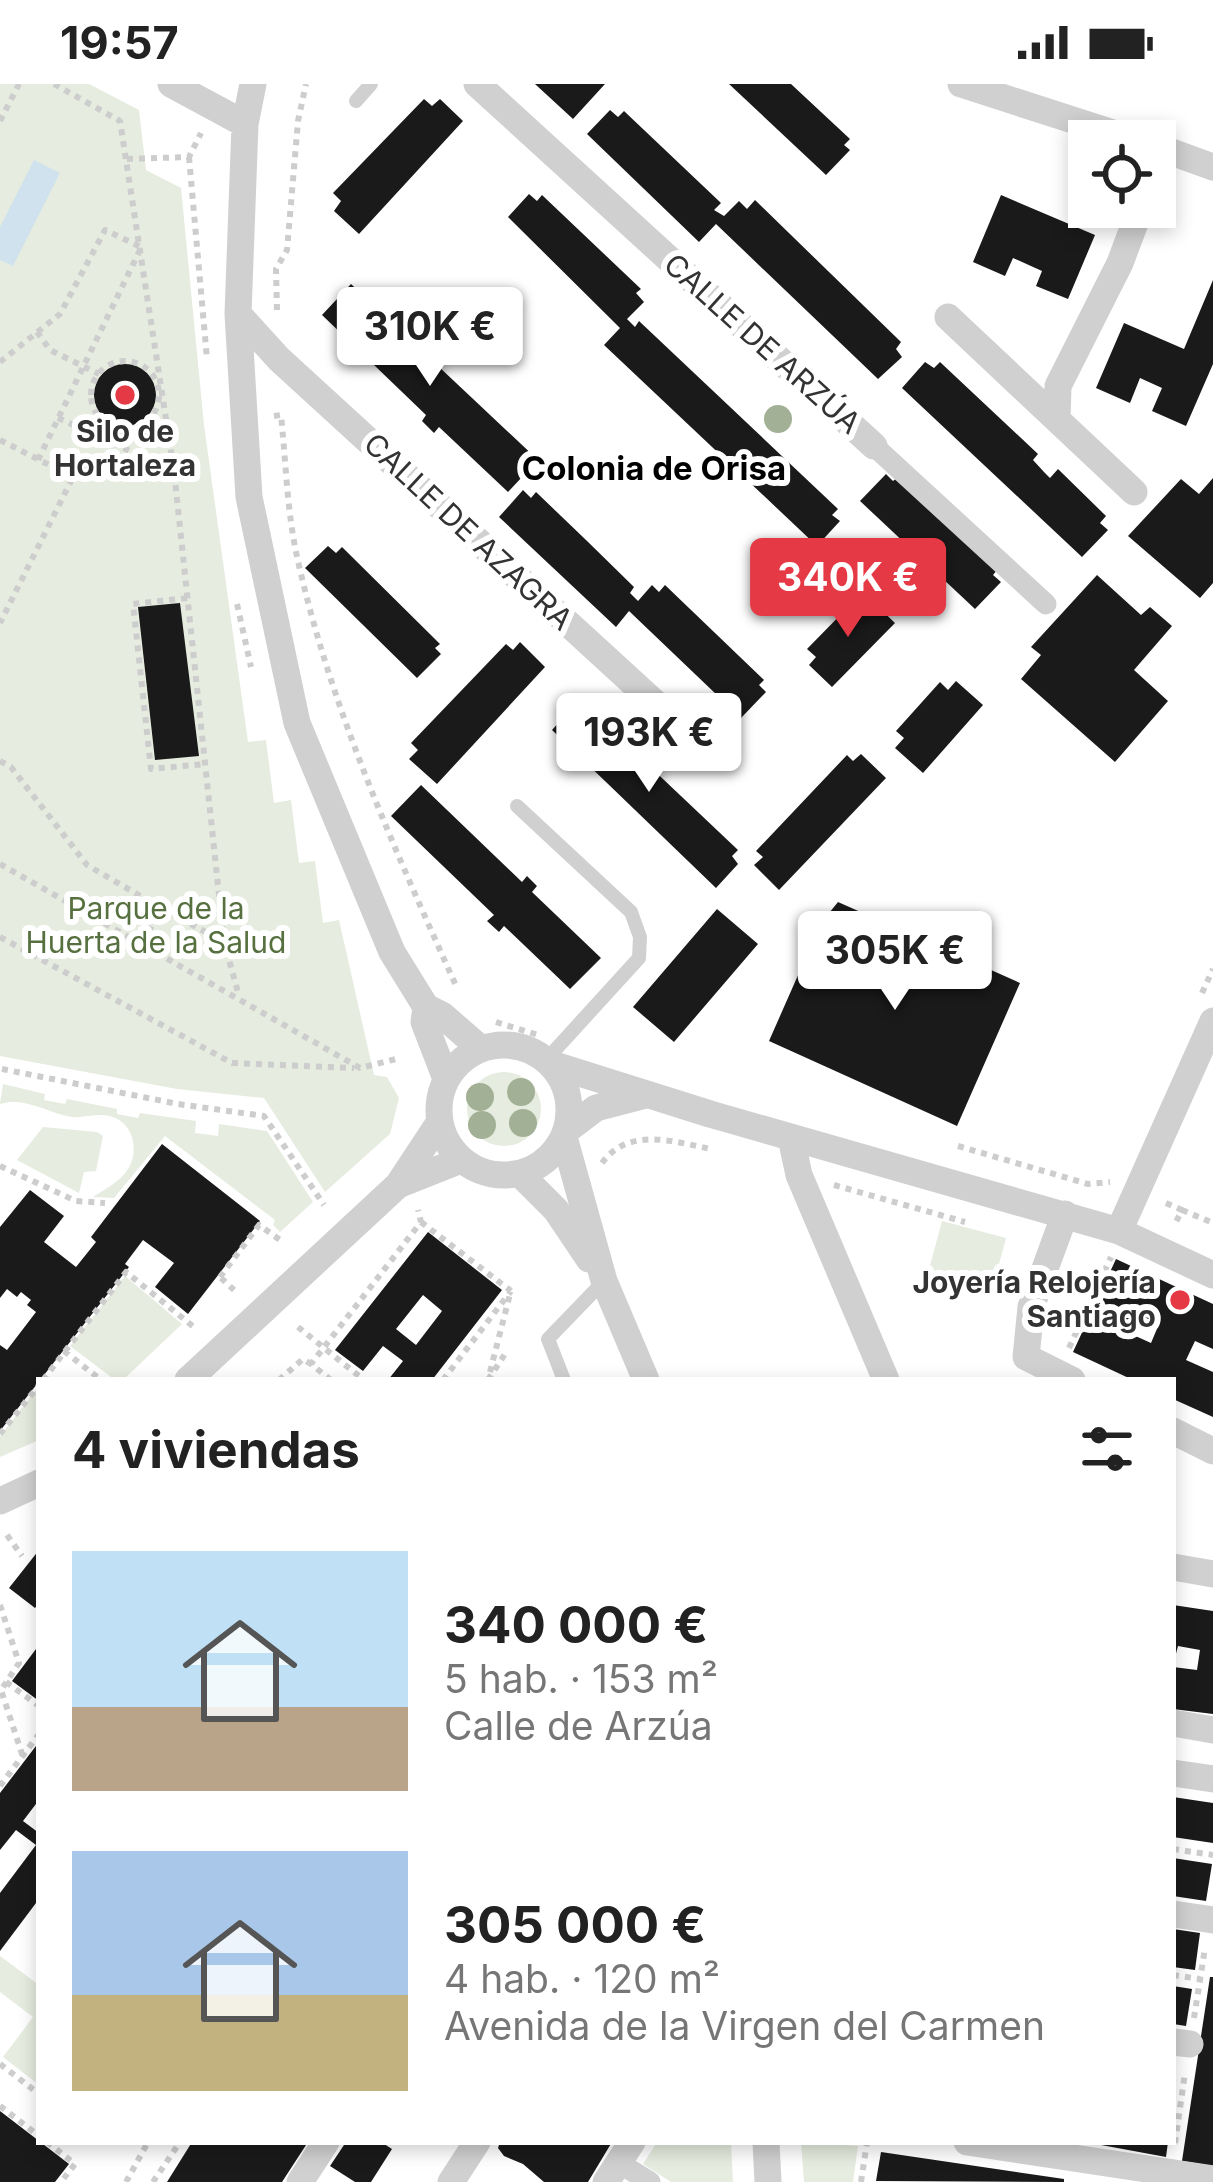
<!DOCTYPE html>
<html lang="es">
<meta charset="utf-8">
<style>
:root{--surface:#fff;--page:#f6f6f6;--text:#222;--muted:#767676;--accent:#e63946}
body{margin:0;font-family:Inter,sans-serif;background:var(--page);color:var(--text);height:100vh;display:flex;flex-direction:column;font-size:45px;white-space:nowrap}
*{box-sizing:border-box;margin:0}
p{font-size:39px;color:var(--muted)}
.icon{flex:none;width:66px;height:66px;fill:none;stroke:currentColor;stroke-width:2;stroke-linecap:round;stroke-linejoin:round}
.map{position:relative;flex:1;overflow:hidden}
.sheet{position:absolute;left:36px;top:1293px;width:1140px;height:768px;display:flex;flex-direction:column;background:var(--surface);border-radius:0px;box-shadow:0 6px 18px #0003}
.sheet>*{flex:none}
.buttons{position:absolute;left:1068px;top:36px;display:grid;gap:24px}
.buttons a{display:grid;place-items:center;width:108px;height:108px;border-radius:0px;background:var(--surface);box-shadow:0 6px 18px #0003;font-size:60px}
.price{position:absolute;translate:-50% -102px;padding:0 27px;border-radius:12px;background:#fff;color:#222;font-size:39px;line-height:78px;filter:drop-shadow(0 3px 6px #0008)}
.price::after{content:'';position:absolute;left:50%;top:72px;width:36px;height:27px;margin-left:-18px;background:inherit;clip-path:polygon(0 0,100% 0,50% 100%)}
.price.selected{background:var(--accent);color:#fff}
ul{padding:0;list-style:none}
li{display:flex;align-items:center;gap:36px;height:300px;padding:0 36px}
li span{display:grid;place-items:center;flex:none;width:336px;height:240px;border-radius:0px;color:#555}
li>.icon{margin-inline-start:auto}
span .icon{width:144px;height:144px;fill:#fffc;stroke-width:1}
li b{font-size:51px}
h2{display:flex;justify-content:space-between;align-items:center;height:144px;padding:0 36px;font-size:51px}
.status{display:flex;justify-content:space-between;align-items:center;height:84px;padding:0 60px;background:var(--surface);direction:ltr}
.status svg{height:33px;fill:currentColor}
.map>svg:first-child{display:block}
.green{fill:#e6ecdf}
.water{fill:#cfe2ee}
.building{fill:#1a1a1a;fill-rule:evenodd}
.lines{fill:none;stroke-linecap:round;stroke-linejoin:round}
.path{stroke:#cdcdcd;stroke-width:6;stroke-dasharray:6 6;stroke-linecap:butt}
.service{stroke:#d0d0d0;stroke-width:14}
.pedestrian{stroke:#d0d0d0;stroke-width:21}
.minor{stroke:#d0d0d0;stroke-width:27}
.tree{fill:#a2b095}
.poi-dot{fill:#e63946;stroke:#fff;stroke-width:4.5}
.labels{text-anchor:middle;stroke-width:12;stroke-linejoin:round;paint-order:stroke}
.street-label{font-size:30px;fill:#333;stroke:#fff}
.poi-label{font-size:30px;font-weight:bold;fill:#333;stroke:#fff}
.park-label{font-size:30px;fill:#56703f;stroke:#fff}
.neighbourhood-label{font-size:33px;font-weight:bold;fill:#000;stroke:#fff}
</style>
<div class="status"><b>19:57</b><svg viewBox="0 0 49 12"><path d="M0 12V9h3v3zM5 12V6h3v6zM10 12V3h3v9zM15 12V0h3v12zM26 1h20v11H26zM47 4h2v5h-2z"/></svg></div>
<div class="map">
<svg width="1213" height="2098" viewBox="0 0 1213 2098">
<rect width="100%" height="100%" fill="#fff"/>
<path class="green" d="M0,0H89L139,26L146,86L181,104L204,341L248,658L266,656L274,719L291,716L299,779L315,777L323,839L339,836L374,991L387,993L399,1014L390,1050L325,1108L264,1014L177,1005L0,972Z
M467 1025a37 37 0 1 1 74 0a37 37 0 1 1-74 0Z
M3,1000L45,1010L44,1016L65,1020L67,1015L117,1025V1030L138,1034L140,1029L196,1037L195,1049L218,1052L219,1040L267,1047L313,1118L280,1148L273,1141L275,1136L165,1052L114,1114L93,1113C103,1106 120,1098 128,1085C140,1066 133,1038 110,1032C98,1029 84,1034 72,1033C48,1029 25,1012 0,1020Z
M43,1043L97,1048L103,1052L96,1087L84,1088L79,1109L17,1076Z
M942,1137L1006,1154L990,1214L926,1197Z
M125,1192L182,1240L123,1296H115L70,1262Z
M39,1302V1356L0,1373V1352Z
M0,1872L39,1901V2001L3,1973L33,1933L0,1908Z
M657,2058H731L733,2098H671L643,2080Z
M801,2058L858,2062L853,2098H804Z"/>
<path class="water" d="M34,76L60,89L13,182L0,176V143Z"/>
<path class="building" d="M535,0H605L573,35Z
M729,0H791L850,55L844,61L850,66L826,91Z
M424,15L432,22L440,15L463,37L359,150L334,127L341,117L333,109Z
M610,26L618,33L624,27L721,119L714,126L724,132L739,117L747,125L755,116L901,258L896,265L902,273L878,295L716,140L699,158L587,50Z
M529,110L537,117L542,111L641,205L636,209L644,218L627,235L635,243L639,237L838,425L832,431L840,437L817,462L604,261L620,244L508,133Z
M1001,111L1095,151L1068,215L1036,202L1042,187L1013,174L1005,192L973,178Z
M1213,196V280L1186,342L1152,327L1162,304L1140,294L1130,319L1096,304L1124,239L1184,265Z
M351,200L538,376L508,408L439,343L434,349L422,337L426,331L322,231Z
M925,278L934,284L940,278L1038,370L1033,376L1044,388L1050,394L1058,385L1106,432L1100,439L1108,446L1082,473L902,304Z
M94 311a31 31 0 1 1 62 0a31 31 0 1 1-62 0Z
M886,390L893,397L898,393L997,486L993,491L1001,498L975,525L860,417Z
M1213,394V499L1200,514L1128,452L1181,395L1199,410Z
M523,406L531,414L536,408L586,456L634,503L630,509L638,517L652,501L659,508L665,501L764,596L759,601L766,608L741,634L629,527L616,543L499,433Z
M328,462L336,469L342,463L440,560L435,564L441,570L417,594L305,484Z
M1097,491L1141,531L1150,523L1172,542L1134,586L1168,617L1115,678L1021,595L1041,571L1031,563Z
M868,513L895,539L832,603L809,581L816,573L807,565L854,517L859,522Z
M180,519L199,672L155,676L138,523Z
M520,558L545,583L437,700L409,675L418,666L411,659L506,560L513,566Z
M956,597L983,621L923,689L895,664L904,654L896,647L940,598L948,606Z
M573,623L581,630L588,624L738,766L732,772L738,780L716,804L552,646Z
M861,670L886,694L779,806L754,781L763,773L756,767L847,671L853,677Z
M421,701L522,798L527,792L537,802L532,808L601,874L570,905L504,842L499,848L487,837L494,831L391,732Z
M838,818L1020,899L957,1042L769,957L821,839Z
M717,825L758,860L674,958L633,923Z
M162,1060L260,1137L188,1230L155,1203L174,1179L143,1156L125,1180L129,1183L0,1347V1261L7,1266L36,1228L27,1221L31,1216L21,1208L17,1213L7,1205L0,1214V1143L30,1106L64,1132L44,1158L76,1183L96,1158L91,1153Z
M428,1148L502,1206L432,1296H388L403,1277L383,1262L363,1287L335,1266ZM423,1211L442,1227L416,1261L396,1245Z
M1116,1175L1213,1220V1265L1195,1257L1186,1276L1213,1288V1333L1173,1315V1296H1133L1073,1268ZM1140,1231L1159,1240L1151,1259L1131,1250Z
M39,1466V1519L35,1524L9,1504Z
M1173,1521L1213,1527V1630L1173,1625V1583L1197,1586L1200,1566L1178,1562L1173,1581Z
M39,1561V1617L12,1597Z
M39,1658V1716L23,1737L39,1749V1815L0,1867V1809L36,1761L16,1746L0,1766V1709Z
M1173,1713L1213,1719V1759L1173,1753Z
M1173,1774L1212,1780L1206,1817L1173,1812Z
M1173,1845L1200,1849L1195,1886L1173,1883Z
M1210,1893H1213V2082L1182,2077Z
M1173,1902L1192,1905L1186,1942L1173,1940Z
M0,2027L69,2080L55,2098H0Z
M192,2058H308L282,2098H167Z
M346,2058H381L392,2065L371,2098H355L330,2082Z
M500,2058H612L588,2098H544L523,2080L504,2072L498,2064Z
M1085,2058H1168L1166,2073Z
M881,2068L1064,2095V2098L876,2097Z"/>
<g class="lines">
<path class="path" d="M54,0L120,37L174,387L224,858L239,912
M0,37L19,0
M189,73L207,275
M127,75L189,73L201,49
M277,226L276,185L287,166L298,37L306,0
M37,248L50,266L99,290
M91 311a34 34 0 1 1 68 0a34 34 0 1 1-68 0Z
M0,278L60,230L105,146L141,163
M274,332L281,331C286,379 287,430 298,477C331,625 395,766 457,904
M58,334L174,387
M0,356L73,393L0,539
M38,376L140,166
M187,514L133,520L151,685L205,680
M237,520L251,583
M0,677L11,683L87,781L161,824
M0,780L360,984L400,974
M0,853L232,979L354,984
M143,858L161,824L224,858
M1202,909L1213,885
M496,938L541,952
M2,985L178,1020L264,1032L324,1121
M958,1062L1088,1100L1110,1098
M602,1079C629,1042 674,1058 711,1065
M0,1082L76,1117L105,1119
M834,1101L965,1138
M1166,1119L1182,1126L1174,1142
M1182,1126L1213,1139
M421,1138L511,1207
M220,1193L259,1141L283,1158
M221,1194L234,1206
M298,1243L364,1296
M1069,1264L1111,1173
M64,1267L101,1296
M490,1288L510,1210
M43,1296L126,1188L195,1244
M279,1296L303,1275L311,1280
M331,1296L311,1280L421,1138L418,1126
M443,1296L511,1207
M488,1296L507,1267
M0,1350L39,1301
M7,1451L22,1472
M0,1521L19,1579L1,1606L23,1673
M6,1598L39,1622
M0,1702L39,1650
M1173,1765L1213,1771
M1173,1891L1200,1895
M1194,1934L1205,1864
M0,1980L39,2010
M0,2022L39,2052
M47,2058L75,2080L61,2098
M1175,2059L1185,1989
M126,2098L148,2058
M153,2098L180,2058
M861,2098L867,2058"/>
<path class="service" d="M356,17L371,0
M517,722L631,828L640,853L639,874L546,976
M564,1296L548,1255L604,1197"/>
<path class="pedestrian" d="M874,362L1046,520
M619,2079L650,2098"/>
<path class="minor" d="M171,0L245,40
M253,0L245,40L238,230L249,413L297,639L392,868L426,923L442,931L480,964
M477,0L874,362
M961,0L1138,57
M1155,62L1213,83
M238,230L279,275L702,662
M948,233L1134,408
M1057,335L1058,302L1120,179L1141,123
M426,923L424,938L446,995
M439 1026a65 65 0 1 1 130 0a65 65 0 1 1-130 0Z
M551,980L710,1030L1119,1147L1213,1191
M567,1046L596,1024L646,1011
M564,1053L604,1197L646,1296
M791,1054L799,1091L886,1296
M520,1090L556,1126L589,1175
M398,1101L461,1076
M1065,1130L1031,1223L1026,1273L1072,1296
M1119,1147L1213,937
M188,1296L398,1101L439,1039
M1173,1347L1213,1367
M0,1417L39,1399
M1173,1483L1213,1490
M1173,1639L1213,1646
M1173,1689L1213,1695
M1173,1830L1213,1836
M1173,1958L1190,1960
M766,2058L768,2098
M967,2058L1213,2095
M300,2098L326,2058
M451,2098L477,2058
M606,2098L632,2058"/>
</g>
<g class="tree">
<circle cx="778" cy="335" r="14"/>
<circle cx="521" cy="1008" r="14"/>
<circle cx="480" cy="1013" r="14"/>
<circle cx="523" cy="1039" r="14"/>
<circle cx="482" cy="1041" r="14"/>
</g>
<g class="poi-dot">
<circle cx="125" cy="311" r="12"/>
<circle cx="1180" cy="1216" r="12"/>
</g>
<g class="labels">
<g class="street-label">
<text transform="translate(762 260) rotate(42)" y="10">CALLE DE ARZÚA</text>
<text transform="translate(468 448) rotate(43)" y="10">CALLE DE AZAGRA</text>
</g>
<g class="poi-label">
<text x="125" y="358">Silo de<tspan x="125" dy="34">Hortaleza</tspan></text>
<text x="1156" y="1209" text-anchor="end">Joyería Relojería<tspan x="1156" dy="34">Santiago</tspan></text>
</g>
<g class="park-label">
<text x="156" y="835">Parque de la<tspan x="156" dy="34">Huerta de la Salud</tspan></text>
</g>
<g class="neighbourhood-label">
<text x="654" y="396">Colonia de Orisa</text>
</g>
</g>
</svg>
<div class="buttons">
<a><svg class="icon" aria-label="locate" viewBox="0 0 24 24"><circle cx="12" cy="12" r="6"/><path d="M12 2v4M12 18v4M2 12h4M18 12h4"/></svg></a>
</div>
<b class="price" style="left:430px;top:305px">310K €</b>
<b class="price selected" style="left:848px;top:556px">340K €</b>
<b class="price" style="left:649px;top:711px">193K €</b>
<b class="price" style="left:895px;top:929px">305K €</b>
<section class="sheet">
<h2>4 viviendas<svg class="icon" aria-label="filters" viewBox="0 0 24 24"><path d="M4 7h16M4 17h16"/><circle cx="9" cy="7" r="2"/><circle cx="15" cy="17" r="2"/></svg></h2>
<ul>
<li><span style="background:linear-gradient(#bfe0f5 65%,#b9a48a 0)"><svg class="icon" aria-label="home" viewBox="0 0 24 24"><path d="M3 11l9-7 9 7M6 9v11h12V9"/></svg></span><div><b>340 000 €</b><p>5 hab. · 153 m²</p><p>Calle de Arzúa</p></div></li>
<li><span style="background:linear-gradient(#a9c7e8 60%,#c2b280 0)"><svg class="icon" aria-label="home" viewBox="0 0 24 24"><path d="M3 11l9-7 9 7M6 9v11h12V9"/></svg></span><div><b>305 000 €</b><p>4 hab. · 120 m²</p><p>Avenida de la Virgen del Carmen</p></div></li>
</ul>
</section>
</div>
